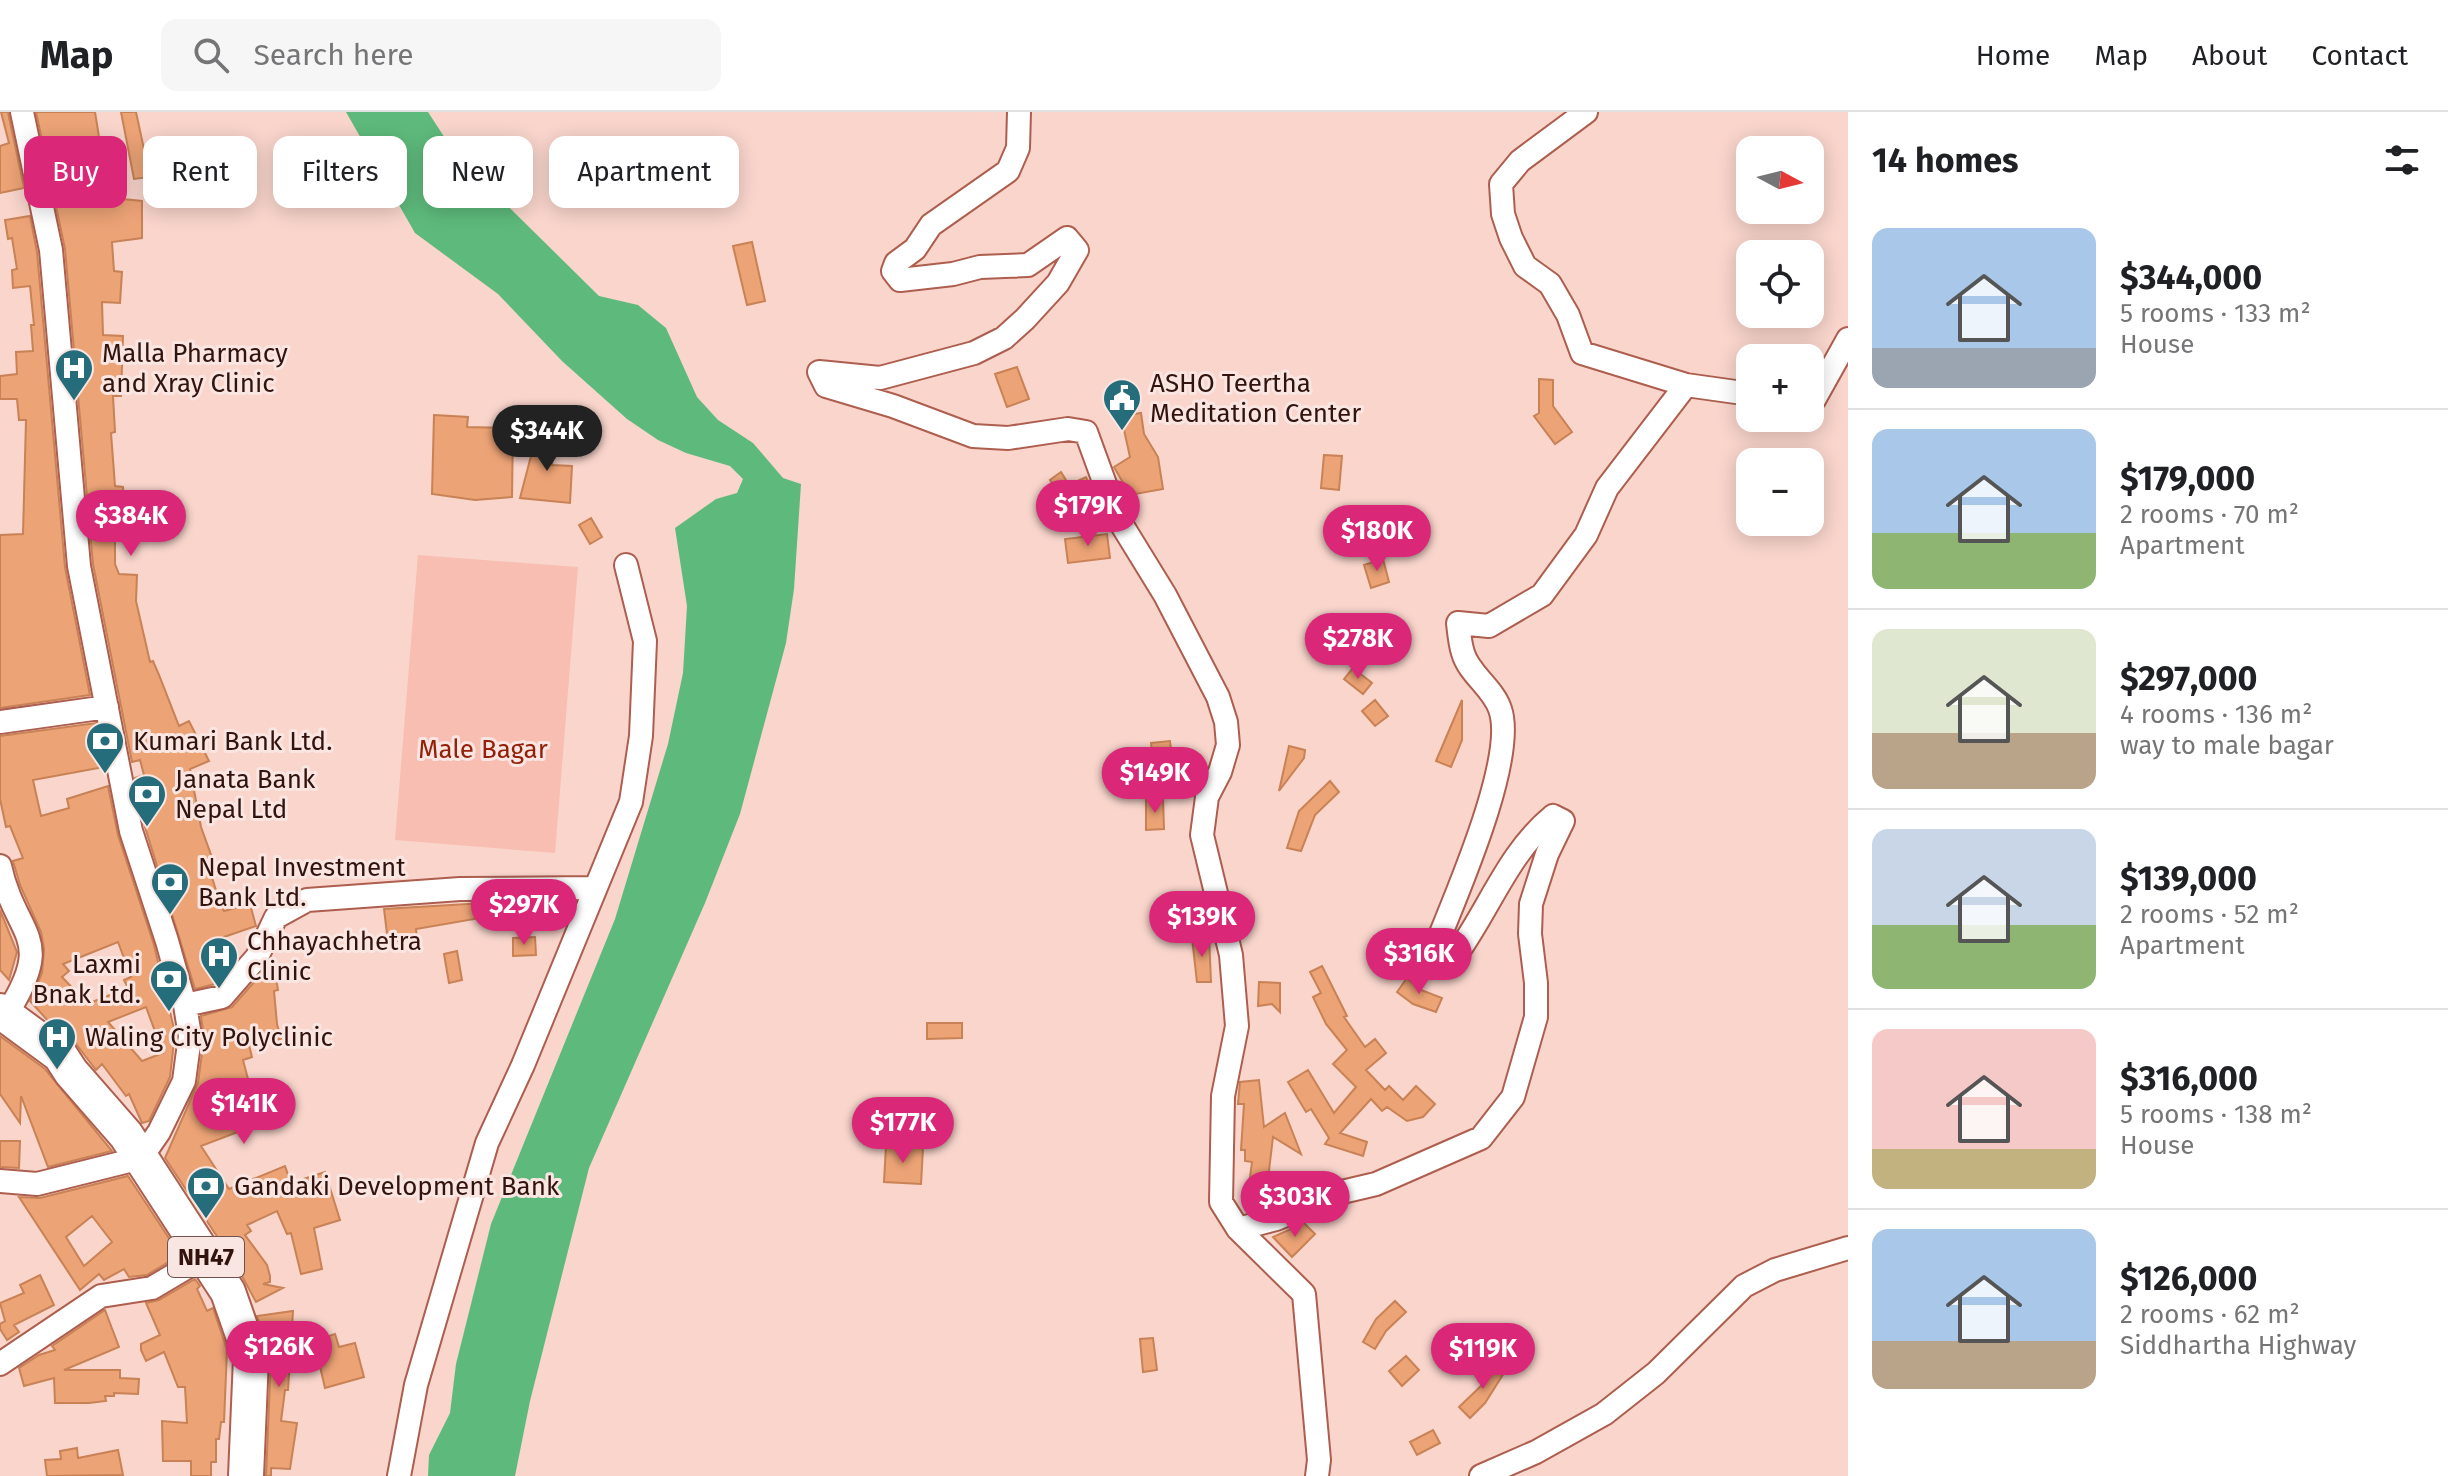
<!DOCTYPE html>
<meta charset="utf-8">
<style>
:root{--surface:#fff;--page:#f6f6f6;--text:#202124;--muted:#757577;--line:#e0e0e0;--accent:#db2777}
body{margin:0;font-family:"Fira Sans",sans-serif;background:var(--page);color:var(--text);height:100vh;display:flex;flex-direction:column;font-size:30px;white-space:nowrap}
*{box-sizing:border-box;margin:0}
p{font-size:26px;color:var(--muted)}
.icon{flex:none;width:44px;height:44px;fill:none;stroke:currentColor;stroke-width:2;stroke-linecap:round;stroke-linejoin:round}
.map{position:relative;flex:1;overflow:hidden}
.sheet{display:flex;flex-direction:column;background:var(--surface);width:600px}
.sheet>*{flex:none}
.guide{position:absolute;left:24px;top:24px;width:760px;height:72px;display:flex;gap:16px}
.needle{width:52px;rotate:97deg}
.controls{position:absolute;left:1736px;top:24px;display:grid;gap:16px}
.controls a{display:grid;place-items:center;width:88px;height:88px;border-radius:16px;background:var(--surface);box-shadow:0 4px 20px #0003;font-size:40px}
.price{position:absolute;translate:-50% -68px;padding:0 18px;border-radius:28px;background:var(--accent);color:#fff;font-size:26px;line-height:52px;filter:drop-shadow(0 2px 4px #0008)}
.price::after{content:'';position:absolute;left:50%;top:48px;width:24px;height:18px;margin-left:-12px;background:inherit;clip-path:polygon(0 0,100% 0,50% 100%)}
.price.on{background:#222;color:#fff}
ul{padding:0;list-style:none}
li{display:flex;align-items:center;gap:24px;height:200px;padding:0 24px}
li+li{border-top:2px solid var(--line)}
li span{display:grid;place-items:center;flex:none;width:224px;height:160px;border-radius:16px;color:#555}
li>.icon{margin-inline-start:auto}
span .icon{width:96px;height:96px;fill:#fffc;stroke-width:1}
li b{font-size:34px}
h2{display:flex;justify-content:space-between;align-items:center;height:96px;padding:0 24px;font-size:34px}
.chip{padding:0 28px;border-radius:16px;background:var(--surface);box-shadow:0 4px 20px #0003;font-size:28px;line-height:72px}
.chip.on{background:var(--accent);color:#fff}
header{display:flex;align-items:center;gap:48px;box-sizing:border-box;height:112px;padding:0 40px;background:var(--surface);border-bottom:2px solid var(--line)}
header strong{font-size:38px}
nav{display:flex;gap:44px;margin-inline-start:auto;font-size:28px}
.search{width:560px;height:72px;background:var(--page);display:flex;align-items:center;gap:20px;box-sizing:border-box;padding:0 28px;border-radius:16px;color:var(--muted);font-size:30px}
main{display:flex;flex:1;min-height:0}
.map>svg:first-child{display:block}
.green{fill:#f8beb1}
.water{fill:#5eba7c}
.building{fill:#eca376;stroke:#c88255;stroke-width:2;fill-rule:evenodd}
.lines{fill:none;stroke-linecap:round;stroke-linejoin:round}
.minor-casing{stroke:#ad5e4e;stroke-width:26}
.highway-casing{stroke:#ad5e4e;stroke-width:38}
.minor{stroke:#fff;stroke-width:22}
.highway{stroke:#fff;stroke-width:34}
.labels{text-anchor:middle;stroke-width:6;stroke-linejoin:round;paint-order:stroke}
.shield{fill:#f9e6e2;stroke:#6e524d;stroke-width:2}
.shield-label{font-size:24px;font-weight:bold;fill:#33130d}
.poi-label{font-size:26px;fill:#33130d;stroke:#f9e6e2;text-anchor:start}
.park-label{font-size:26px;fill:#952009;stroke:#f9e6e2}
</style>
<header>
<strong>Map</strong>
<div class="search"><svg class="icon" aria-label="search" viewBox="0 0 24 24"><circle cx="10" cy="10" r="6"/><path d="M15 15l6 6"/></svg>Search here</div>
<nav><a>Home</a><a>Map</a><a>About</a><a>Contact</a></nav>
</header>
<main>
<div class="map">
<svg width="1848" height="1364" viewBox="0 0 1848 1364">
<rect width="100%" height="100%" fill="#f9d5cc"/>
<path class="green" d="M418,443L578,455L555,741L395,728Z"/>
<path class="water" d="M346,0H428L456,43L599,184L638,193L666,216L697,285L718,308L753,331L783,366L801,372L794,477L786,531L740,702L705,791L589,1056L530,1289L515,1364H428L429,1343L450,1301L456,1252L491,1112L615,807L668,632L683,561L687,494L675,416L716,387L737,381L743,367L730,354L686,341L658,328L627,307L562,249L498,182L415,121Z"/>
<path class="building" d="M1,0H8L24,76L0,81V34L9,31Z
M36,0H95L100,31L78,35L81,59L94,60L93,84L142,89V126L112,130L114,159L122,160L120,191L102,190L103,223L123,224L121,284H113L115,320L111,321L115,374L123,375L124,399L115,400V452L119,462L137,463L136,489L150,550L153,549L159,563L179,614L189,609L209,649L190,657L201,715L214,751L208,753L221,794L224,799L250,792L256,814L224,825L232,853L215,872L195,877L145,715L135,666L144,663L140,648L132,650L93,452L65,137Z
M121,0H136L150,65L134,67Z
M30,104L37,140L65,455L90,583L0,596V423L23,422L26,308H19L17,287H0V264L17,262L16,240L33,239L31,213H34L30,174L13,176L12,158L17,157L12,126L8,127L5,108Z
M752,130L765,189L747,193L733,134Z
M1017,255L1029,287L1007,295L995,262Z
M1539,267L1553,268V294L1572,320L1555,332L1534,304L1539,301Z
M1141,301L1144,322L1158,345L1163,377L1130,383L1114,355L1130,345L1121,304Z
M434,303L468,305L467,315L513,316L512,385L475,388L432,382Z
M538,317L556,321L552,353L572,354L570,391L520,386Z
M1324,343L1342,344L1339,378L1321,376Z
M1061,360L1069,373L1086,365L1093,380L1073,390L1075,393L1061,402L1053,390L1061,384L1050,368Z
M591,406L602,425L590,432L579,413Z
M1107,422L1110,446L1068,451L1065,427Z
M1383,447L1389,470L1371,476L1364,453Z
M1353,556L1372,571L1363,582L1344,567Z
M1375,588L1388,604L1375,614L1362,599Z
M1462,588V628L1451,655L1436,649Z
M96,611L104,655L33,668L41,704L69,696L67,687L108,674L118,723L154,833L175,921L170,965L149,1009L142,1011L129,982L126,984L102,952L96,958L76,932L50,911L30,889L42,861L44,837L41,820L20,773L13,749L23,746L10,714L6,715L0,687V624ZM118,830L131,865L124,868L128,876L92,890L84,881L80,884L62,865L69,859L63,852ZM146,895L163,941L142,949L108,910Z
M1170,629L1173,654L1154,657L1151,631Z
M1289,634L1305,638L1304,646L1279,679Z
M1330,669L1339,680L1315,703L1301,739L1287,736L1299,699Z
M1146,688H1163L1164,717L1146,718Z
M1186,782L1191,799L1170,806L1164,789Z
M484,791L486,805L416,817L417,826L388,830L384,797Z
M0,798L17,840L9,868L0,858Z
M1209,824L1211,870H1197L1192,826Z
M535,825L536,843L513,844V826Z
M457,839L462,868L449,871L444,842Z
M273,849L278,878L274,879L277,912L281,927L249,933L252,945L243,948L248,967L233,970L239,1005L246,1002L251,1015L201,1034L229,1077L285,1054L291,1071L325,1060L340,1108L314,1116L322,1157L301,1162L291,1121L287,1122L277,1099L247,1113L251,1119L245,1123L267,1153L270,1164V1170L263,1172L283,1176L256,1190L236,1153L165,1046L198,971L204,926L201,904L232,895Z
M1322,854L1347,904L1344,905L1365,935L1375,927L1386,941L1366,958L1385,978L1389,974L1403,988L1416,974L1435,992L1423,1005L1407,1009L1387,995L1382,999L1371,987L1340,1021L1367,1030L1363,1044L1325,1032L1329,1026L1311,997L1306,1000L1288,970L1308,958L1334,1001L1356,975L1333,952L1347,938L1326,912L1313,885L1321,881L1310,860Z
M1407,866L1421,878L1442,886L1436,900L1413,892L1397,880Z
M1259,870L1280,871V900L1272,892L1258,894Z
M927,911H962V926L927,927Z
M0,924L45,957L112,1039L48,1055L21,984L20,1011L0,982Z
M1259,968L1264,1015L1285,1001L1301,1042L1273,1025L1267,1075L1249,1073L1252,1050L1245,1049V1038H1241L1244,992H1238L1240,970Z
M0,1029H20L19,1056L0,1055Z
M886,1033L923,1036L921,1072L884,1070Z
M128,1064L180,1143L147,1163L129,1165L124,1157L104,1168L99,1162L80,1178L19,1085L40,1086ZM92,1104L112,1130L84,1154L66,1125Z
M1304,1111L1315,1122L1292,1145L1273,1125Z
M40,1163L54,1193L14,1213L19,1220L7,1228L0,1217V1212L5,1209L0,1191L24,1181L20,1173Z
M195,1167L200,1174L197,1177L207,1199L213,1196L227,1238L224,1310H221L219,1327H216V1350H211V1364H191V1349H163L162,1309L187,1311L185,1275H178L164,1240L146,1249L141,1238V1232L160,1223L146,1191L159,1188Z
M1395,1189L1406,1200L1386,1219L1375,1237L1363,1230L1376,1207Z
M105,1198L119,1235L64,1258H120V1266L139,1267L138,1282L114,1281V1284H105L106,1289L89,1291H55L54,1266L24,1274L19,1256L39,1243L55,1238L52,1234Z
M293,1199L288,1278H285L281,1309L297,1311L290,1357L271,1356V1364H266L271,1246L257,1204Z
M335,1222L339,1235L355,1231L364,1265L325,1276L314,1229Z
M1153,1226L1157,1258L1143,1260L1140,1227Z
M1406,1244L1419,1258L1402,1274L1389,1259Z
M1490,1251L1504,1261L1485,1291L1470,1306L1459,1295L1483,1272L1478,1268Z
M1433,1318L1440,1331L1417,1343L1410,1330Z
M77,1336L78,1346L118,1338L123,1363L47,1364L45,1348L61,1347L60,1339Z"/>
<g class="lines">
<defs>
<path id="minor" d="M1019,0L1018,36L1008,59L931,113L915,137L896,151L893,159L900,168L953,162L980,155L1028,153L1067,126L1077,138L1058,171L1025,207L1004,226L974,241L880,266L819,260L826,274L893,294L973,324L1008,326L1068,317L1086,320L1117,405L1165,483L1218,585L1226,610L1228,633L1220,660L1207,685L1202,723L1231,843L1237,914L1223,984L1221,1090L1238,1117L1304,1182L1319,1348L1317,1364
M1586,0L1520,49L1501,72L1503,102L1511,126L1525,154L1550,172L1568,203L1582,241L1686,273L1750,282
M1810,287L1814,288L1848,227
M0,610L107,595
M0,754C16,827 57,823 6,903
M185,893L222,885L257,845L276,805L307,788L460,777L594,776
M0,1069L37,1072L141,1046L159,1020L184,969L190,924L185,893L167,829L131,719L79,454L51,138L22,0
M1238,1117L1276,1107L1342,1080L1376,1072L1481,1026L1513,985L1536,905V871L1530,822L1531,792L1547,742L1563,709L1553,704C1509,740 1490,795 1458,840L1447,842L1437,831C1457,781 1517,645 1500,597C1493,576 1469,562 1463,541C1460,532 1459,520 1458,511L1489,514L1542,483L1586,423L1607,376L1686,273
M0,1252L101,1184L152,1176L206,1144
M399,1364L416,1273L487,1031L523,953L631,690L641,624L645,529L626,453
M1481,1364L1536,1340L1604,1302L1656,1261L1744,1174L1775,1158L1848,1136"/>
<path id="highway" d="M0,899L60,943L71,960L126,1023L228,1180L251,1246L246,1364"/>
</defs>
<use href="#minor" class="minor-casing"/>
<use href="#highway" class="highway-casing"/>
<use href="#minor" class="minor"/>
<use href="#highway" class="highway"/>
</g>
<defs>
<symbol id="hospital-pin" viewBox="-11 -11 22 30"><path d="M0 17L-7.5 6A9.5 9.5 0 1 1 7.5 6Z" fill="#266d7b" stroke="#f9e6e2"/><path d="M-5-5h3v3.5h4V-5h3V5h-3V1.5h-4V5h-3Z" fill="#fff"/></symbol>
<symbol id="civic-pin" viewBox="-11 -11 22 30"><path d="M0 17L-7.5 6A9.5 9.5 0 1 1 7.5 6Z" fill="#266d7b" stroke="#f9e6e2"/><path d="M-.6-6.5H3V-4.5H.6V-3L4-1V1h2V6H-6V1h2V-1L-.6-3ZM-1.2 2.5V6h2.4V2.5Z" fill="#fff"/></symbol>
<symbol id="bank-pin" viewBox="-11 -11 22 30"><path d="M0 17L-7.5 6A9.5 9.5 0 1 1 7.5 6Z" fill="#266d7b" stroke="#f9e6e2"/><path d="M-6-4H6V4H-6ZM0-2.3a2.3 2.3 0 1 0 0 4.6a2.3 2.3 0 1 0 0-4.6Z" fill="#fff"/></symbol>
</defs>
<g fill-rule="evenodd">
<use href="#hospital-pin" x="52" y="234" width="44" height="60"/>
<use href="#civic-pin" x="1100" y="264" width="44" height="60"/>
<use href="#bank-pin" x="83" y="607" width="44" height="60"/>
<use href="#bank-pin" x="125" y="660" width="44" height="60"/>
<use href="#bank-pin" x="148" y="748" width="44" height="60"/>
<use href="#hospital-pin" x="197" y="822" width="44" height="60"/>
<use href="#bank-pin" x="147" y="845" width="44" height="60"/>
<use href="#hospital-pin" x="35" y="903" width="44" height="60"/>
<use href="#bank-pin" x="184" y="1052" width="44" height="60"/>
</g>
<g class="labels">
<rect class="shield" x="168" y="1125" width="76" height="40" rx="6"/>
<g class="shield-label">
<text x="206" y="1153">NH47</text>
</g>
<g class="poi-label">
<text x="102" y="250">Malla Pharmacy<tspan x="102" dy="30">and Xray Clinic</tspan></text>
<text x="1150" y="280">ASHO Teertha<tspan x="1150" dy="30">Meditation Center</tspan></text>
<text x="133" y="638">Kumari Bank Ltd.</text>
<text x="175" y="676">Janata Bank<tspan x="175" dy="30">Nepal Ltd</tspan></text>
<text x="198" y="764">Nepal Investment<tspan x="198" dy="30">Bank Ltd.</tspan></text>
<text x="247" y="838">Chhayachhetra<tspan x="247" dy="30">Clinic</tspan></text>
<text x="141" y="861" text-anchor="end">Laxmi<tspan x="141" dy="30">Bnak Ltd.</tspan></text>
<text x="85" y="934">Waling City Polyclinic</text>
<text x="234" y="1083">Gandaki Development Bank</text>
</g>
<g class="park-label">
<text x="483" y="646">Male Bagar</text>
</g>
</g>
</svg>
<div class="controls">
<a><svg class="needle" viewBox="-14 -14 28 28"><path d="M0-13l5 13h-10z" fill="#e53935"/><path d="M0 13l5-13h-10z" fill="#757577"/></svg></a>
<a><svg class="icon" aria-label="locate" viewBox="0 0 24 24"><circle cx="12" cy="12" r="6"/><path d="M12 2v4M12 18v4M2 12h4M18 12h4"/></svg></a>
<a>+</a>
<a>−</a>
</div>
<b class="price on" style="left:547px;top:361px">$344K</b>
<b class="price" style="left:1088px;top:436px">$179K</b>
<b class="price" style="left:131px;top:446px">$384K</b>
<b class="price" style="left:1377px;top:461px">$180K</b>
<b class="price" style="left:1358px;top:569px">$278K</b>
<b class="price" style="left:1155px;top:703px">$149K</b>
<b class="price" style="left:524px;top:835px">$297K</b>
<b class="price" style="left:1202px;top:847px">$139K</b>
<b class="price" style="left:1419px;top:884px">$316K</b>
<b class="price" style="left:244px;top:1034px">$141K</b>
<b class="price" style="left:903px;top:1053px">$177K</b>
<b class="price" style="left:1295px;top:1127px">$303K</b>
<b class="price" style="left:279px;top:1277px">$126K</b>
<b class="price" style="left:1483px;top:1279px">$119K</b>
<div class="guide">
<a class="chip on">Buy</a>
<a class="chip">Rent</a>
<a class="chip">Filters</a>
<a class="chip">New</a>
<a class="chip">Apartment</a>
</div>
</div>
<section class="sheet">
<h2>14 homes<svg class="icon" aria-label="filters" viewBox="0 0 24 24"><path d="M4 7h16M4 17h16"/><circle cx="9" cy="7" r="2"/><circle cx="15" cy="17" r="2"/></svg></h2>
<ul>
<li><span style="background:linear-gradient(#a9c7e8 75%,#9aa5b1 0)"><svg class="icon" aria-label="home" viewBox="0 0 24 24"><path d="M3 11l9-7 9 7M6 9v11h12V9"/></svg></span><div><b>$344,000</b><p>5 rooms · 133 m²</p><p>House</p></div></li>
<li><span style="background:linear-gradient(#a9c7e8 65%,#8fb573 0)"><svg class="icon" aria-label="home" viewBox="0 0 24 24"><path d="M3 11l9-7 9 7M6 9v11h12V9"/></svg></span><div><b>$179,000</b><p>2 rooms · 70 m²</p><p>Apartment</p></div></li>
<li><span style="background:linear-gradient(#dfe7d0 65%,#b9a48a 0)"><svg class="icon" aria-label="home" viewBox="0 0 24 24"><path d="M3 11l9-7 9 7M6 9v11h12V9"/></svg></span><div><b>$297,000</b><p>4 rooms · 136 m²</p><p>way to male bagar</p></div></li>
<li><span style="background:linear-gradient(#c9d6e8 60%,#8fb573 0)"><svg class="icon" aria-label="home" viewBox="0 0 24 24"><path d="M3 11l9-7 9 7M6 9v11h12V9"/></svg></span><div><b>$139,000</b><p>2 rooms · 52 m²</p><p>Apartment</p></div></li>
<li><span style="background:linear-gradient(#f6c9c9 75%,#c2b280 0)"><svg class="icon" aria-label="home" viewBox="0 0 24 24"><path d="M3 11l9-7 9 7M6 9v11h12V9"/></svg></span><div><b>$316,000</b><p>5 rooms · 138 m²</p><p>House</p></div></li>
<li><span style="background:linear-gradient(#a9c7e8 70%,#b9a48a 0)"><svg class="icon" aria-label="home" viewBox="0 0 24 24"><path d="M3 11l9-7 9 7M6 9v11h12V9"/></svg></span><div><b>$126,000</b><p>2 rooms · 62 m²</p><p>Siddhartha Highway</p></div></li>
</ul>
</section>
</main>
